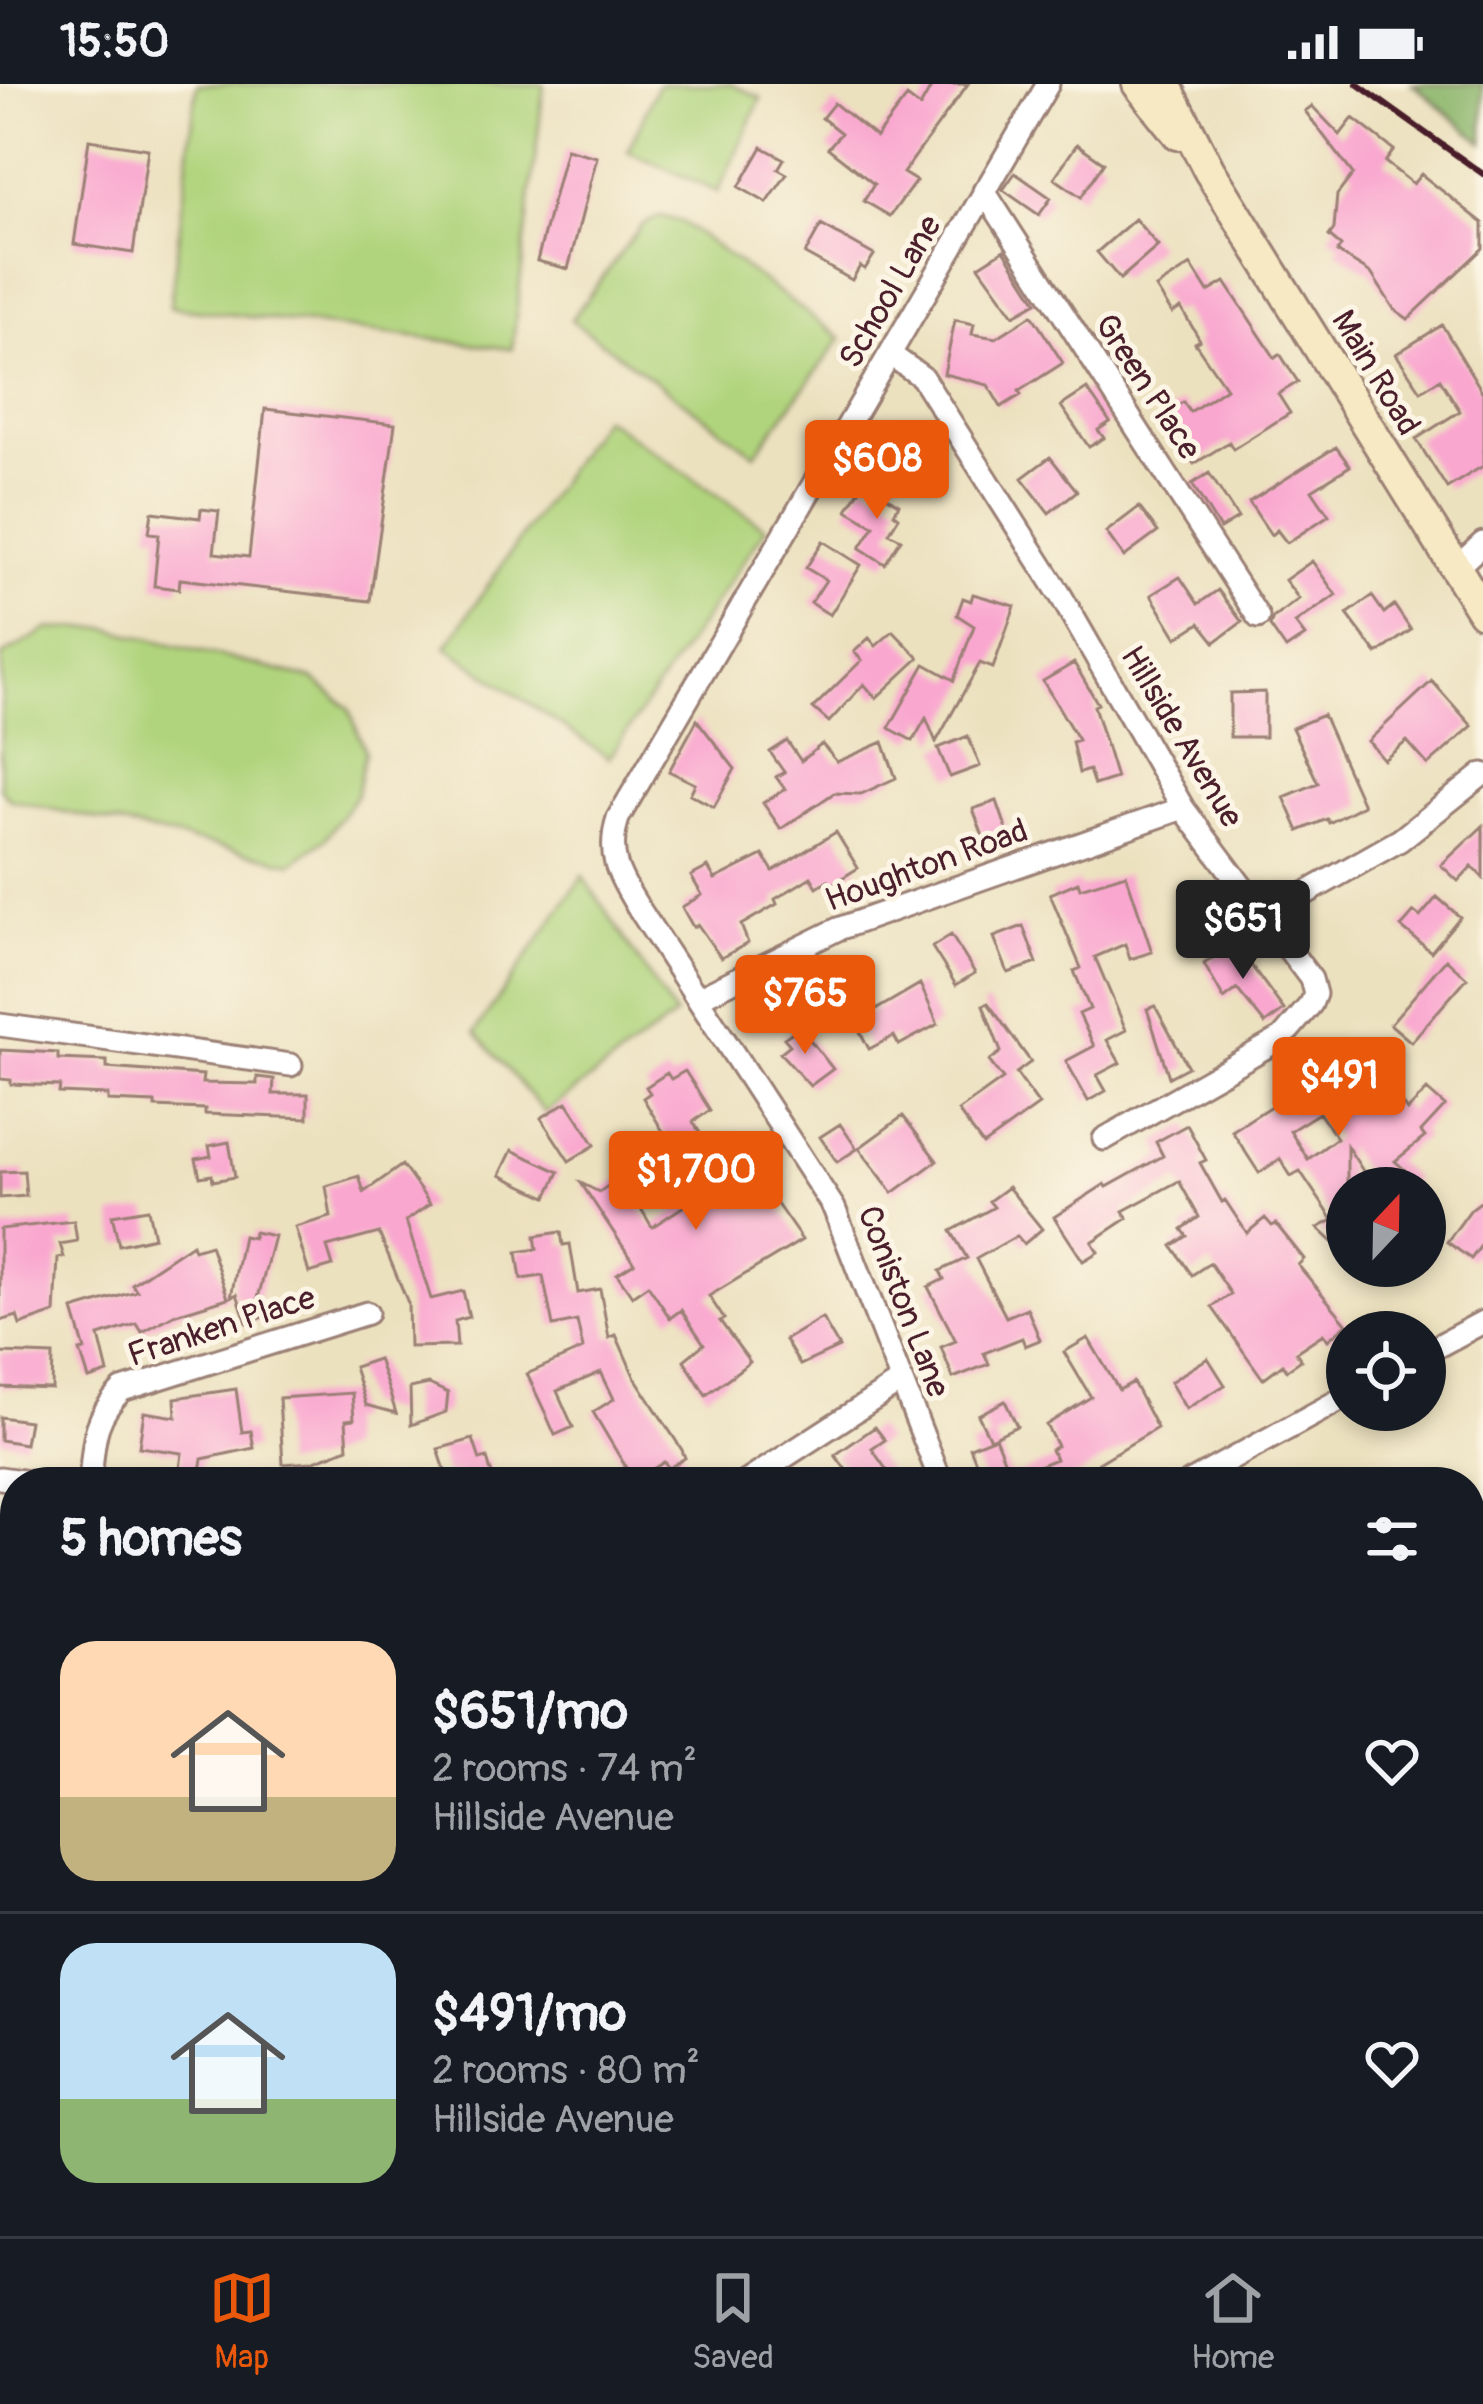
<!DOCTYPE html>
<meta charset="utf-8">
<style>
:root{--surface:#171b24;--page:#242831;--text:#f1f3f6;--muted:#9ea1a6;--line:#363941;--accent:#ea580c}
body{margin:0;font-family:Pangolin,sans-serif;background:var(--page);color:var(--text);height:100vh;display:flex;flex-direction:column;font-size:45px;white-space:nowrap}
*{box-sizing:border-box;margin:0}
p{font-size:39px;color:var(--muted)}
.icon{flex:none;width:66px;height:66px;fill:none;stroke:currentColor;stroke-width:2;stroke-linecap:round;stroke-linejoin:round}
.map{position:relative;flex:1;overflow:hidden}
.side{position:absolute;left:0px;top:1383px;width:1485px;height:771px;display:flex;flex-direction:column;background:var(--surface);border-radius:48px 48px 0 0;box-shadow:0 6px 18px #0003}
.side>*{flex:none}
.needle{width:78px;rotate:22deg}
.fabs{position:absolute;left:1326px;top:1083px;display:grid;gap:24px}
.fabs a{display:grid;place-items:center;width:120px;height:120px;border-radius:50%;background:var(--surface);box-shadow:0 6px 18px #0003;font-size:60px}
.price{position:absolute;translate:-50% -102px;padding:0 27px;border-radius:12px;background:var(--accent);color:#fff;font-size:39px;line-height:78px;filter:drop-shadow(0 3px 6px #0008)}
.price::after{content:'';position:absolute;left:50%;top:72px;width:36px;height:27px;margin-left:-18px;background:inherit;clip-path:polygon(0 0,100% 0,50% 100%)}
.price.current{background:#222;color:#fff}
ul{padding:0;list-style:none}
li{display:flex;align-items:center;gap:36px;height:300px;padding:0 60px}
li+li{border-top:3px solid var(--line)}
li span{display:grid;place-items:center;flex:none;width:336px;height:240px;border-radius:36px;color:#555}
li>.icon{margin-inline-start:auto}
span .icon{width:144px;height:144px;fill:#fffc;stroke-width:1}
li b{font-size:51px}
h2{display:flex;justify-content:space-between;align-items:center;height:144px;padding:0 60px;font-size:51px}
.status{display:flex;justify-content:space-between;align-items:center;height:84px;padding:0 60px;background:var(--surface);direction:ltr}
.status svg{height:33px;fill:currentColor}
.tab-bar{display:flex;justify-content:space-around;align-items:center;height:168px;border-top:3px solid var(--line);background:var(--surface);font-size:33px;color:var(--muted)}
.tab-bar a{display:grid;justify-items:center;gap:6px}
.tab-bar .current{color:var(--accent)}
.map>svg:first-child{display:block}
.green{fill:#b0d47d;stroke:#7d7a54;stroke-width:3}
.forest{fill:#8cb66c;stroke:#6b6a4c;stroke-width:3}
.building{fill:#f9a7cf;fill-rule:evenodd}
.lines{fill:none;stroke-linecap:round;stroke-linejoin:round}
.minor-casing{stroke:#9b8075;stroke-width:27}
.secondary-casing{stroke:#9b8075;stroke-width:36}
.minor{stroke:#fff;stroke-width:21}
.secondary{stroke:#f6e9c3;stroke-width:30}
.rail{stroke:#4a1f2b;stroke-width:6}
.labels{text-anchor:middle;stroke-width:10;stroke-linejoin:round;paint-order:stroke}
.street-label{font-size:33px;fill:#4a1f2b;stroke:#fcf5e5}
</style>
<div class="status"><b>15:50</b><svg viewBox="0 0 49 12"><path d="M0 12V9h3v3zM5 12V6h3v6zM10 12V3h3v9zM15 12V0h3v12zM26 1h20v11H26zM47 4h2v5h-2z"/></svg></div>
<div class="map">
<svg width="1483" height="2152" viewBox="0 0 1483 2152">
<rect width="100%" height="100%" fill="#fcf5e5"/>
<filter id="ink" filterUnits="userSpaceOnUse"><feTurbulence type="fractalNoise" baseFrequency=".00833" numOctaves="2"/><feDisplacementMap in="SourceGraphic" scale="24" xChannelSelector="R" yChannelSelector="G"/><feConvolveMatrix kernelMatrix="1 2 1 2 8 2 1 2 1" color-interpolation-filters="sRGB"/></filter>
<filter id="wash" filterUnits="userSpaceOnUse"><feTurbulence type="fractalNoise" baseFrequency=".004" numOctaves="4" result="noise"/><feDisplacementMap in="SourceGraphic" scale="48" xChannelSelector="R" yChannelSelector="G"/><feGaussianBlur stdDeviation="2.7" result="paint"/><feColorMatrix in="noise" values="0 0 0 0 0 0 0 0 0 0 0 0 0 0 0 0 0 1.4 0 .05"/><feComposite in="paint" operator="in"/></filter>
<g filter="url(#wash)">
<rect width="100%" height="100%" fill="#ece1bf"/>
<path class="green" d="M197,0H544L512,265L170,223Z
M658,0H731L761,14L718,108L628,67Z
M660,132L682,138L841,254L755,370L571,236L641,142Z
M603,333L766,444L609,674L446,563Z
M106,544L313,595L349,624L365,667L356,712L325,755L292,779L11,716L0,705L2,572L48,545Z
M583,792L675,932L545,1029L475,948Z"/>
<path class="forest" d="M1412,0H1483V59Z"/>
<g id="blocks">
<path class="building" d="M933,0H968L903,89L916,97L890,132L864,117L874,100L828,64L841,49L822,34L834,19L876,53L907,13L920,23Z
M1312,22L1340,51L1353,34L1394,66L1385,78L1413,100L1421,90L1483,139V164L1408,235L1394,225L1371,189L1337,168L1341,162L1329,152L1334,145L1337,111L1353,90L1305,27Z
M89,56L148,65L133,169L74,160Z
M1077,60L1104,79L1081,113L1054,94Z
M762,63L784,75L778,85L787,90L767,119L739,103Z
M566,65L597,73L568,185L537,177Z
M1015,89L1051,114L1039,131L1003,106Z
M1135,135L1158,162L1120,195L1097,168Z
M821,141L874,171L865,185L860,182L852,196L805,170Z
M1004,166L1037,218L1014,231L979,182Z
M1191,181L1208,208L1225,198L1275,274L1280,270L1298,298L1278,310L1290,329L1233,365L1229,358L1194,380L1162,331L1183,318L1190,328L1226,304L1195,259L1200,256L1181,224L1172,229L1156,204Z
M1032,231L1063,279L1019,307L1021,311L1001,323L988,301L944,290L955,236L974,240L972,250L996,254Z
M1442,241L1483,309V382L1447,404L1416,355L1460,327L1440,295L1421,307L1396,270Z
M1087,305L1110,338L1098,346L1104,354L1089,363L1061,322Z
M265,325L395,340L370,517L180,495L179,505L154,502L159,450L149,449L152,428L200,434L201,425L219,427L214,469L249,473Z
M896,342L938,367L922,395L880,369Z
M1336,363L1350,382L1312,406L1329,431L1287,459L1277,446L1271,451L1249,418Z
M1050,373L1077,407L1049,429L1022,394Z
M1209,389L1238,434L1220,445L1192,400Z
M864,399L899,420L894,429L899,433L889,449L901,455L885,480L860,464L874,442L847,426Z
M1139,423L1158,448L1124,473L1106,448Z
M823,457L861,481L830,531L811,519L826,496L806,484Z
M1312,477L1336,511L1295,539L1305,552L1286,565L1270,542L1273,534L1299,515L1285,496Z
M1180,493L1198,520L1218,506L1242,538L1215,558L1200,539L1177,554L1151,511Z
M973,510L1015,522L993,584L980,579L936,658L926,634L913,657L889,644L925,580L954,596L974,542L957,531L963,514L971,517Z
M1372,512L1384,529L1394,521L1411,546L1377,570L1347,530Z
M893,547L919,574L876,614L864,600L829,638L813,624L862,576L854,568L869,554L876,562Z
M1074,579L1098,620L1094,622L1116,694L1094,701L1089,686L1079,689L1072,658L1078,656L1043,597Z
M1432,597L1472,642L1428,681L1407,657L1384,676L1368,657Z
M1265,608V653H1230V609Z
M1323,631L1363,721L1329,739L1327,735L1299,747L1284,713L1318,699L1292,644Z
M697,636L735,685L714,723L690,710L695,700L669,687Z
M968,652L980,682L950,693L938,664Z
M787,657L801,677L822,660L837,678L883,658L896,694L861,710L834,709L781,745L763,719L785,705L776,693L784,688L770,668Z
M997,717L1010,755L987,763L973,725Z
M1483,742V794L1472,782L1458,797L1441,781Z
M836,748L858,784L831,801L828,796L817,803L811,793L775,815L777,820L741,841L748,859L721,874L698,841L693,843L682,823L702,811L691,792L708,783L715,795L763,771L773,787Z
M1126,790L1152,868L1130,875L1125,860L1095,873L1126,946L1107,956L1120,979L1097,991L1106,1007L1088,1017L1066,977L1094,962L1079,930L1090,925L1074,887L1081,884L1050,810L1078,798L1080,804Z
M1437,813L1460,833L1431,868L1401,843L1414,828L1420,833Z
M1023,842L1037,879L1008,889L994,853Z
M951,851L975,889L956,901L932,863Z
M1234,858L1284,926L1265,940L1237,905L1224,915L1204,880Z
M1446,875L1467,894L1411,958L1390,940Z
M920,900L938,940L899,961L894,952L869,965L855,938Z
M988,919L1031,978L1016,989L1039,1021L983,1061L958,1027L1003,995L989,977L1001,968L983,921Z
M1155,922L1188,983L1169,993L1147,925Z
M800,943L833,985L810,1002L780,969L790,961L784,954Z
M0,966L58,969V975L107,977V984L203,991L202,999L257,1000V993L274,995L273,1010H308V1034L205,1030V1025L155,1023V1019L108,1017V1011L59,1009L60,1002L11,1000V996L0,995Z
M1362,975L1394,1021L1400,1017L1407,1027L1427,1006L1445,1022L1421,1048L1425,1053L1395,1077L1415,1095L1401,1104H1388L1382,1095L1372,1101L1347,1062V1171L1318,1144L1333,1136L1300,1087L1291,1092L1280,1075L1259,1089L1232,1047L1282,1015L1289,1025ZM1319,1029L1337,1054L1308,1075L1290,1047Z
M685,987L710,1026L693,1038L737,1106L758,1093L802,1156L709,1212L724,1235L720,1237L750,1278L706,1311L684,1276L704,1260L681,1226L670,1234L648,1201L632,1212L617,1190L634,1179L581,1099L599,1108L622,1093L652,1143L701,1111L643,1014L650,1009L646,1003L667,989L671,995Z
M567,1018L595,1061L569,1077L541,1034Z
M903,1032L937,1077L893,1109L859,1064Z
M840,1040L857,1065L837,1078L820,1053Z
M1187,1041L1206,1076L1200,1079L1222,1118L1225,1116L1247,1149L1265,1134L1272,1142L1276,1140L1304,1175L1298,1181L1347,1240L1328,1256L1323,1250L1296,1268L1301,1276L1287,1286L1283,1280L1263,1295L1212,1223L1231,1210L1210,1179L1192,1191L1172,1162L1187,1152L1182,1145L1199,1133L1179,1097L1123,1127L1128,1134L1092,1158L1098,1168L1083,1177L1054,1133L1105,1100L1107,1103L1163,1072L1156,1058Z
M229,1058L235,1093L213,1097L212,1091L200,1093L196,1075L211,1072L209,1062Z
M512,1066L559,1088L547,1113L500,1091Z
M402,1081L430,1120L406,1137L431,1215L463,1207L469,1233L455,1237L457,1262L409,1263L408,1219L379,1149L327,1163L333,1182L309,1189L295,1143L331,1133L326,1102L359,1092L364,1108Z
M24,1087L26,1112L0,1114V1088Z
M1008,1103L1042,1145L1024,1160L1017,1152L976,1175L1006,1233L1027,1224L1040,1256L1025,1262L1022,1254L984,1269L989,1280L953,1294L941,1263L956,1257L928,1203L944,1195L940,1187L967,1174L951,1147L994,1123L989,1117Z
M1483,1116V1159L1471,1175L1447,1158L1471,1125Z
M148,1125L154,1153L119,1161L112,1131Z
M74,1137L77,1157L60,1160L64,1173L58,1174L55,1229L20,1241L17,1232L0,1237V1145Z
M254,1148L274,1152L258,1214L264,1233L247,1239L237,1210L231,1213L243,1152L253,1154Z
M561,1148L563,1161L570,1160L578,1209L600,1205L609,1254L616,1251L634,1292L682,1366L685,1374L669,1384L664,1378L634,1397L593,1328L614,1315L601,1288L557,1307L573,1343L555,1351L545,1328L527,1290L583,1265L577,1237L553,1242L543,1192L521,1195L517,1168L537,1165L535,1152Z
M192,1160L194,1166L210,1161L228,1214L176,1230L142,1248L137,1240L99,1252L108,1289L89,1295L80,1267L85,1266L73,1226L137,1207L132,1200Z
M822,1234L839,1263L800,1281L785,1256Z
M1088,1254L1119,1306L1133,1298L1157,1344L1067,1398H984L970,1363L995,1353L1011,1393L1056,1375L1051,1366L1057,1362L1046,1341L1091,1313L1064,1268Z
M0,1269L53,1271L52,1305L0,1303Z
M1208,1274L1225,1301L1186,1325L1170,1298Z
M378,1275L390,1310L396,1329L366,1321L354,1283Z
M429,1300L448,1309L446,1328L411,1341L410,1304Z
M236,1305L242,1348L251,1347L254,1364L202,1375L200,1388L180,1385L182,1369L139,1363L144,1328L176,1333L175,1314Z
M352,1309L354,1335L346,1336L348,1364L312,1378L283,1380L279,1314Z
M1005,1317L1017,1342L990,1355L978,1331Z
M0,1333L29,1337L25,1360L0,1356Z
M875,1343L885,1356L872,1365L895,1398H855L835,1371Z
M473,1355L480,1376L487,1374L494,1398H459L456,1389L447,1392L438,1365Z"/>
</g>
</g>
<g filter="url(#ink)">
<use href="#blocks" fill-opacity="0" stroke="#9b8075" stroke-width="3"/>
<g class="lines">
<defs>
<path id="minor" d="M984,107L1258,533
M891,271L922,293L1061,512L1183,724L1311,895L1315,910L1311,920L1282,954L1104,1055
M1455,485L1483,459
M1262,834L1400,756L1483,690
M698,914L838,845L1183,724
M0,941L291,981
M1425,1269L1483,1238
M0,1394L29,1398
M90,1398C94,1359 92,1335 122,1306L367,1229
M746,1398L900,1298
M941,1398L834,1124L636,820C617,789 607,770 618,734L1048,0
M1190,1398L1347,1312
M1470,1676L1483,1668
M1470,1803L1483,1797
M1470,2052L1483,2070
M0,2065L15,2072
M1470,2114L1483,2107
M163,2139L181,2152
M650,2139L665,2152
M1214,2139L1217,2152
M1253,2139L1269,2142L1296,2139"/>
<path id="secondary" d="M1138,0L1178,50
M1165,0L1209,86L1483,528"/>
</defs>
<use href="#minor" class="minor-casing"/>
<use href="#secondary" class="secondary-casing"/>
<use href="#minor" class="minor"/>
<use href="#secondary" class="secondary"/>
<path class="rail" d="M1357,0L1483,90"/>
</g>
</g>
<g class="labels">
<g class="street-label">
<text transform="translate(889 207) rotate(-60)" y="12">School Lane</text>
<text transform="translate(1377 288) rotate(59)" y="12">Main Road</text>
<text transform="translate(1149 302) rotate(57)" y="12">Green Place</text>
<text transform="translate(1183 652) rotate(59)" y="12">Hillside Avenue</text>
<text transform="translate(926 780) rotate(-20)" y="12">Houghton Road</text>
<text transform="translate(905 1217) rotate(69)" y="12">Coniston Lane</text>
<text transform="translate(221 1241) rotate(-18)" y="12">Franken Place</text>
</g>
</g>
</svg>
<div class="fabs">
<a><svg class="needle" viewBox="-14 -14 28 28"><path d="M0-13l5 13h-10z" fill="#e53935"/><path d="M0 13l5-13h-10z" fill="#9ea1a6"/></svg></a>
<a><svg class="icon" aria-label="locate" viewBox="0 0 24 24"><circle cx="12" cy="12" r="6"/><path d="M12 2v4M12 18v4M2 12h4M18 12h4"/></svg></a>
</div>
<b class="price" style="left:877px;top:438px">$608</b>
<b class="price current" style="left:1243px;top:898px">$651</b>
<b class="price" style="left:805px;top:973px">$765</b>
<b class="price" style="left:1339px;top:1055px">$491</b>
<b class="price" style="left:696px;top:1149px">$1,700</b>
<section class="side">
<h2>5 homes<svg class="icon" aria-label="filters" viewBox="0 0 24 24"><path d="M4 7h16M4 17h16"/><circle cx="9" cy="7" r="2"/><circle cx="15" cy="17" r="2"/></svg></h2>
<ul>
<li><span style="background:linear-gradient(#ffd9b3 65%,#c2b280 0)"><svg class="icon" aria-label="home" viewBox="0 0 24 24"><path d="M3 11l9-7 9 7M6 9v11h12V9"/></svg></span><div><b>$651/mo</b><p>2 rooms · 74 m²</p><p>Hillside Avenue</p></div><svg class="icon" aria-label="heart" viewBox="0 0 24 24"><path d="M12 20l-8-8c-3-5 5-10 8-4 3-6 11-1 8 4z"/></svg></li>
<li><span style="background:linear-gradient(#bfe0f5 65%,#8fb573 0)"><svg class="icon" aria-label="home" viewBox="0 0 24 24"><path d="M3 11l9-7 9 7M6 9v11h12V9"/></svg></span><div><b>$491/mo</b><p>2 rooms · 80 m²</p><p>Hillside Avenue</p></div><svg class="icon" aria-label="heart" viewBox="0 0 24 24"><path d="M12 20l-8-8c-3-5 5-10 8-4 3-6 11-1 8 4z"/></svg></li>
</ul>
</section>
</div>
<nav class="tab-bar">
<a class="current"><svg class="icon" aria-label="map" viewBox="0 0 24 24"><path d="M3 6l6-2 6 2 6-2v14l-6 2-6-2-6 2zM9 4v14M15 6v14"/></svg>Map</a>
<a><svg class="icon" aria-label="saved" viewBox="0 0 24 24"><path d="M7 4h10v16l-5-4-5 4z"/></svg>Saved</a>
<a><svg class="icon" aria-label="home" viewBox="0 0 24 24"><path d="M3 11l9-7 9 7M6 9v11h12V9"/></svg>Home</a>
</nav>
